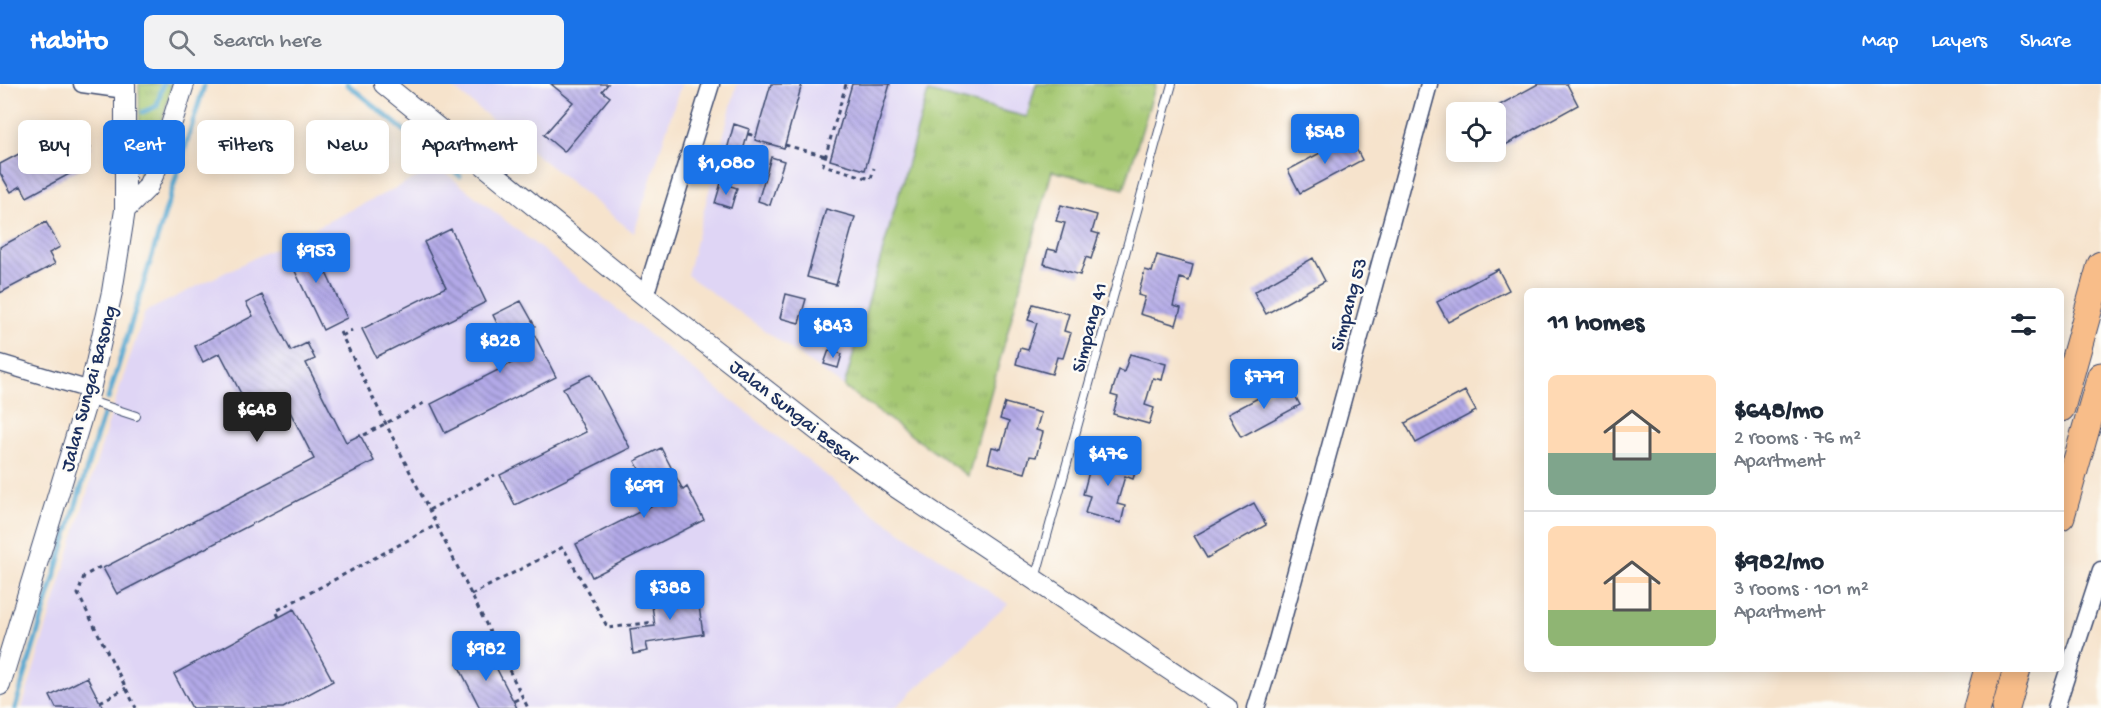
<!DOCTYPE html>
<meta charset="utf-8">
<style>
:root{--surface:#fff;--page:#f2f2f3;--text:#1f2937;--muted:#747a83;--line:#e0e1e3;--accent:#1a73e8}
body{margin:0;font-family:"Gochi Hand",sans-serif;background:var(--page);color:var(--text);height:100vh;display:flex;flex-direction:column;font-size:22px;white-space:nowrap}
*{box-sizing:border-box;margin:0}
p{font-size:20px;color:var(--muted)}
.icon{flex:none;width:33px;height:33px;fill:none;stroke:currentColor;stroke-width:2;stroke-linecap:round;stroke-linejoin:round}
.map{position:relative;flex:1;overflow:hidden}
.side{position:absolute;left:1524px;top:204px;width:540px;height:384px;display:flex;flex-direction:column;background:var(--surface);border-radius:9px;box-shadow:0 3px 15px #0003}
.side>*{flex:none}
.top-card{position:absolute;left:18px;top:36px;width:570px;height:54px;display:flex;gap:12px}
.controls{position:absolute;left:1446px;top:18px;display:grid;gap:12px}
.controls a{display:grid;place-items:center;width:60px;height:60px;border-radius:9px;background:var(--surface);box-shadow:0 3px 15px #0003;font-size:30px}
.price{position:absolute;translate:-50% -51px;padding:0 14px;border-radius:6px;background:var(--accent);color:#fff;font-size:20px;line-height:39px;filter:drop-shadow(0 2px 3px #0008)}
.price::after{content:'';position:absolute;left:50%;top:36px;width:18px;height:14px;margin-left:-9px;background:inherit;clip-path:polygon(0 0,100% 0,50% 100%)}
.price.current{background:#222;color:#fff}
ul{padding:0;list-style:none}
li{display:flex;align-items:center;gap:18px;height:150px;padding:0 24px}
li+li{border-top:2px solid var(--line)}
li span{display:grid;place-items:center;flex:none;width:168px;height:120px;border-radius:9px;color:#555}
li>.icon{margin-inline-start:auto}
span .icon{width:72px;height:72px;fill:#fffc;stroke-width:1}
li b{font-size:26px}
h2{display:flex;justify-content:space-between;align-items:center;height:72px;padding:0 24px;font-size:26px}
.chip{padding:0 21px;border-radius:9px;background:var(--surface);box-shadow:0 3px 15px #0003;font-size:21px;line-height:54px}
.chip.current{background:var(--accent);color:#fff}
header{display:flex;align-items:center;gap:36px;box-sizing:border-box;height:84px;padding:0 30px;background:var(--accent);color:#fff}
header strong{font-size:28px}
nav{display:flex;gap:33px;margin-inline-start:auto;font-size:21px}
.search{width:420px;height:54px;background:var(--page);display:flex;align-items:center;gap:15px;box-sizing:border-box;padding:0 21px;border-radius:9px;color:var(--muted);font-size:22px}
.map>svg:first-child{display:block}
.built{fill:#dfd5f5}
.grass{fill:url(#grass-tufts);stroke:#607c68;stroke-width:1.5}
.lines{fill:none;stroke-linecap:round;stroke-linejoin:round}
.stream{stroke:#56a9d1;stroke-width:5}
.building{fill:url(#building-back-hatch)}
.service-casing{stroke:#3c4a6e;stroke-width:10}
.minor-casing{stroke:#3c4a6e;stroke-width:19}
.tertiary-casing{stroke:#3c4a6e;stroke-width:22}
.trunk-casing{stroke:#3c4a6e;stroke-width:29}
.path{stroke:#3c4a6e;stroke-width:3;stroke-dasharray:4.5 4.5;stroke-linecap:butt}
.service{stroke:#fff;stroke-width:8}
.minor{stroke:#fff;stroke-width:16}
.tertiary{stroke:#fff;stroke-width:20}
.trunk{stroke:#f8bd89;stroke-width:27}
.labels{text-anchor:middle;stroke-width:5;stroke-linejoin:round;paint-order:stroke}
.street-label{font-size:20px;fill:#1b2f5e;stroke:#fdfcf7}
</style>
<header>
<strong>Habito</strong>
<div class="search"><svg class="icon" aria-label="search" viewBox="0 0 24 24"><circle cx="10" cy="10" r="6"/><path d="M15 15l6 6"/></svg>Search here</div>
<nav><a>Map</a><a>Layers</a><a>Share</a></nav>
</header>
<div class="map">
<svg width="2101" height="624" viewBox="0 0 2101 624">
<defs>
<pattern id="grass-tufts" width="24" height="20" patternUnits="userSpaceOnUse" patternTransform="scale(1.5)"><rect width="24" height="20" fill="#a5c872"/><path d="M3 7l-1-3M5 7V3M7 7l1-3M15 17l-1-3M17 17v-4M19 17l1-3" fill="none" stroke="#8dac65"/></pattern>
<pattern id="building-back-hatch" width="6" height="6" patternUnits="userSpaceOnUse" patternTransform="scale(1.5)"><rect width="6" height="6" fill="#b2a9e7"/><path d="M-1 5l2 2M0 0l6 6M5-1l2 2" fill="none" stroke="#908abe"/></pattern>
</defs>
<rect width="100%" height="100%" fill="#fdfcf7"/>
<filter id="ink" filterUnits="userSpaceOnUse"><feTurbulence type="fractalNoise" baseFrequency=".0167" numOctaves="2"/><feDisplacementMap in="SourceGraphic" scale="12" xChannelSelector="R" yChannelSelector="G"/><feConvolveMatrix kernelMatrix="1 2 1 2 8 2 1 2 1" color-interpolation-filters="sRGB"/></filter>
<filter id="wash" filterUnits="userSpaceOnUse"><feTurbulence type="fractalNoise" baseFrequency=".008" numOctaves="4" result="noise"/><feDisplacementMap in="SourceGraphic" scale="24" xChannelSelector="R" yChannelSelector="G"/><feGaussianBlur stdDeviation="1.35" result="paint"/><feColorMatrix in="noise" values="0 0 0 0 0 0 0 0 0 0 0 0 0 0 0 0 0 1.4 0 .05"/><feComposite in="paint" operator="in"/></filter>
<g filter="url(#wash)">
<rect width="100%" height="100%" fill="#f6e3cc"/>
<path class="built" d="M455,0H681L634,149L453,4Z
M737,0H1036L1027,33L928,8L844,303L687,191Z
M438,83L876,431L1008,520L895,624H22L113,324L145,228Z"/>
<path class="grass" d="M139,0H172L148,90L140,98Z
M1036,0H1156L1124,105L1052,87L968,392L844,303L928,8L1027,33Z"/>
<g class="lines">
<path class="stream" d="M347,0L460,92
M143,28L157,22L163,0
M108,315L204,2
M15,624L103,331"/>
</g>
<g id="blocks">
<path class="building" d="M551,0H608L602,7L610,13L564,68L544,51L573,18Z
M771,0H802L784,64L755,56Z
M852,0H890L865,86L830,76Z
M1538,0H1567L1578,21L1500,64L1496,56V23Z
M77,39L91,64L80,70L86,81L27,113L21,102L11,108L0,89V80Z
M734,40L749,45L737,88L722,84Z
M1350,53L1362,76L1300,109L1288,86Z
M771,73L784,77L770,121L758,117Z
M721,99L737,104L731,124L715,119Z
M1061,121L1097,131L1092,148L1099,150L1091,175L1086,173L1080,191L1044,180L1048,165L1057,167L1065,139L1056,137Z
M826,125L855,133L836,201L807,193Z
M46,138L60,163L49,169L55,180L0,209V163Z
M451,145L486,218L376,273L362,245L446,203L424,158Z
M310,154L347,234L323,246L285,166Z
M1157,171L1193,181L1189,197L1180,194L1173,222L1181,224L1176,241L1140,230L1145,213L1138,211L1145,186L1152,188Z
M1313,174L1325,197L1266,230L1254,208Z
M1498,185L1509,206L1448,238L1437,218Z
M786,210L806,215L799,239L780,234Z
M262,211L291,267L307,259L315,275L306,279L346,358L360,351L374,377L117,510L103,484L314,375L281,310L250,327L220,269L203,278L195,262L253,232L246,219Z
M521,217L535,242L531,244L556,293L445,349L431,320L516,277L493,231Z
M1033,220L1069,230L1064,247L1071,249L1063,274L1057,273L1052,290L1016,280L1020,264L1028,266L1037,239L1028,236Z
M829,266L842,270L838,284L824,280Z
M1130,270L1166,280L1162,296L1153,294L1145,321L1154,324L1149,340L1113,330L1118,313L1111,311L1119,286L1124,288Z
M591,290L630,364L515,421L500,391L586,348L563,304Z
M1288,298L1300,321L1241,353L1228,330Z
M1465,307L1476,327L1416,359L1405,339Z
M1005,319L1041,329L1036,346L1043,348L1036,373L1030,372L1025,389L988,379L992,363L1001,365L1009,338L1000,335Z
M661,364L683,406L687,403L704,436L592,493L576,460L657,419L635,377Z
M1101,369L1138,379L1133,395L1125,392L1117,420L1125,422L1121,439L1085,429L1090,412L1083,410L1090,384L1096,386Z
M1254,419L1266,441L1207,474L1194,452Z
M697,508L703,550L646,559L648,567L633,570L630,545L655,542L651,515Z
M294,525L333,597L283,624H192L174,590Z
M486,564L517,624H480L457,579Z
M87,593L103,624H56L50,612Z"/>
</g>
</g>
<g filter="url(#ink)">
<use href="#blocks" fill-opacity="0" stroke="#3c4a6e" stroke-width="1.5"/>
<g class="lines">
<defs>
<path id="service" d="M87,316L136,332
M1035,495L1172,0"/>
<path id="minor" d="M82,0L125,6
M645,212L711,0
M0,279L90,306
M1256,624L1275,564L1429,0
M2056,624L2101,486"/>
<path id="tertiary" d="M384,0L645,212L826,353L894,402L1227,624
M125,126L147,104L159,79L184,0
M0,601L90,306L112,208L125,126V0"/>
<path id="trunk" d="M2061,324L2101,181
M2061,432L2101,292
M1977,624L1988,585
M2006,624L2017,585"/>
</defs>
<use href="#service" class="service-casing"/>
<use href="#minor" class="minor-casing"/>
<use href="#tertiary" class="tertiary-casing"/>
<use href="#trunk" class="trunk-casing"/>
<path class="path" d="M846,0L823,81L871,95L874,84
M748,50L756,52
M785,61L826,72
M340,248L528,624
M342,252L352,246
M364,351L424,319
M429,426L495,391
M100,483L84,492L78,510L136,624
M471,511L563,463L608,544L654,538
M279,533L276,527L436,441
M514,617L522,613
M100,618L126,604"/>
<use href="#service" class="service"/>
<use href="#minor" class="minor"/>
<use href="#tertiary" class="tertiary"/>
<use href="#trunk" class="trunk"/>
</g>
</g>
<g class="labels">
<g class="street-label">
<text transform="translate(1347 220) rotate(-75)" y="7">Simpang 53</text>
<text transform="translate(1088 243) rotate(-75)" y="7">Simpang 41</text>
<text transform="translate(87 304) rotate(-75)" y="7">Jalan Sungai Basong</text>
<text transform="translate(795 327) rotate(38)" y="7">Jalan Sungai Besar</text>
</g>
</g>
</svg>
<div class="controls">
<a><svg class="icon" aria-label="locate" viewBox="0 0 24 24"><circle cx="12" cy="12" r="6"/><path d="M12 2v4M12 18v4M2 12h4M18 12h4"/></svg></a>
</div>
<b class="price" style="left:1325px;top:81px">$548</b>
<b class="price" style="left:726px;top:112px">$1,080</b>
<b class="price" style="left:316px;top:200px">$953</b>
<b class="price" style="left:833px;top:275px">$843</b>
<b class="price" style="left:500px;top:290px">$828</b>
<b class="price" style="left:1264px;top:326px">$779</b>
<b class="price current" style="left:257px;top:359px">$648</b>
<b class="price" style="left:1108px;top:403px">$476</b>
<b class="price" style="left:644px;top:435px">$699</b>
<b class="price" style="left:670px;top:537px">$388</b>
<b class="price" style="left:486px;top:598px">$982</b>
<div class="top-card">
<a class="chip">Buy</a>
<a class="chip current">Rent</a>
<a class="chip">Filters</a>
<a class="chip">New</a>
<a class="chip">Apartment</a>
</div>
<section class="side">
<h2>11 homes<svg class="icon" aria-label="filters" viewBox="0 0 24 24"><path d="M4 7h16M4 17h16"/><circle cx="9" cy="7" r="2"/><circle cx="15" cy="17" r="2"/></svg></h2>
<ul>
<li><span style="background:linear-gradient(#ffd9b3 65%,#7fa58c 0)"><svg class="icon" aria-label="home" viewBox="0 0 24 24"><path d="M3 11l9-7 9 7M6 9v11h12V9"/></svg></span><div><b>$648/mo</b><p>2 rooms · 76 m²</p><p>Apartment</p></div></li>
<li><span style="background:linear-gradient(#ffd9b3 70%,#8fb573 0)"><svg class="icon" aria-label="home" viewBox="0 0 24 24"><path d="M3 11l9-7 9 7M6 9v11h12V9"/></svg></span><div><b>$982/mo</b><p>3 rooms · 101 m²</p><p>Apartment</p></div></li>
</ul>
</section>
</div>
